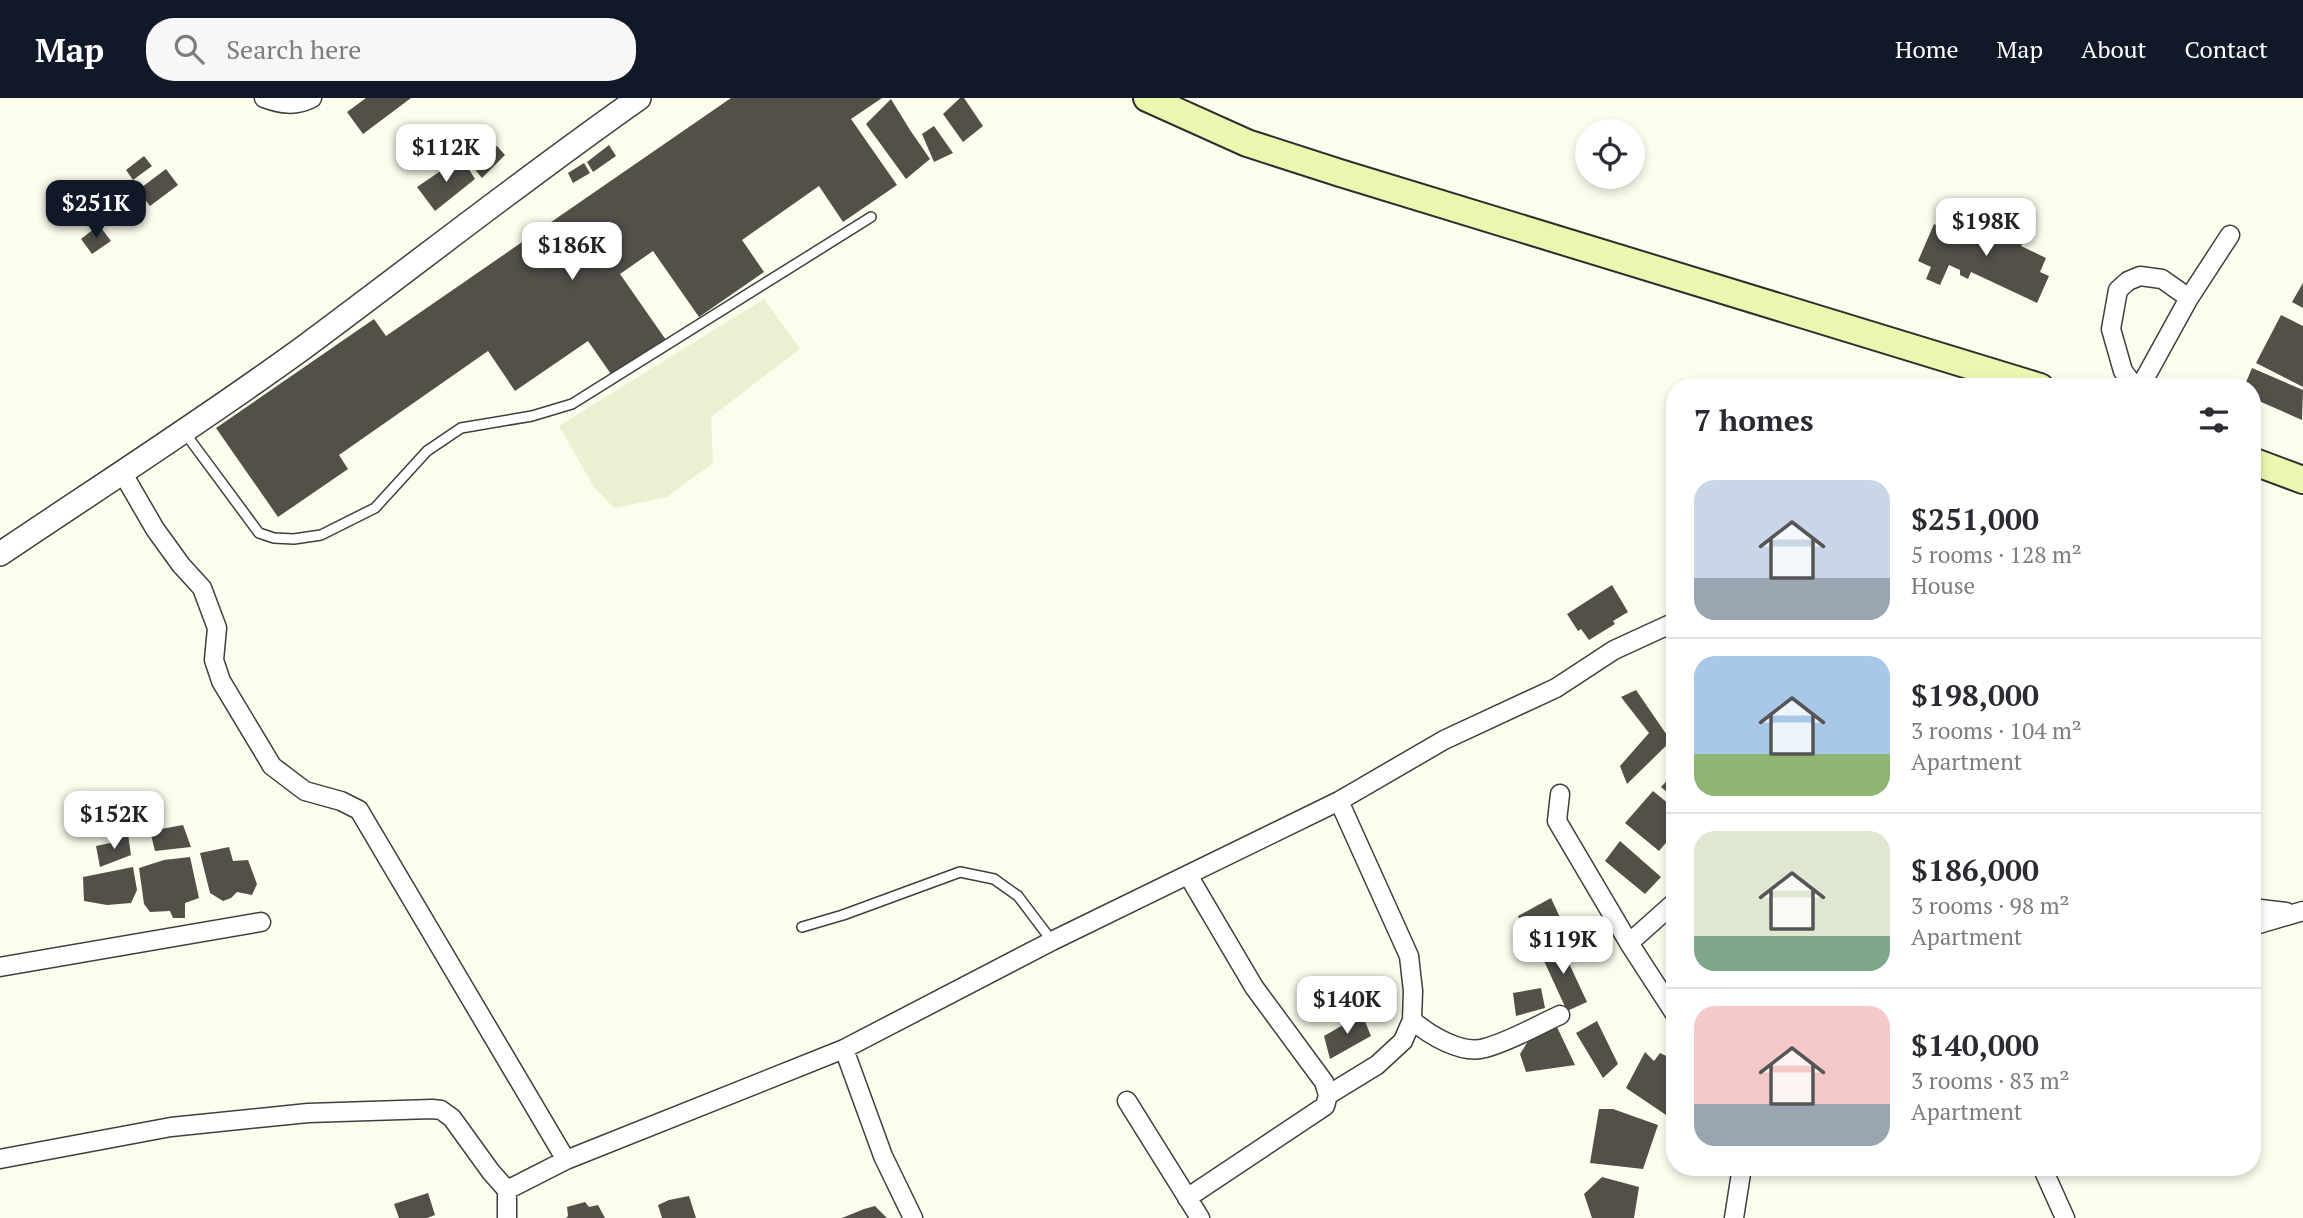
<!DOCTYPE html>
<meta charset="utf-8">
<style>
:root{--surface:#fff;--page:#f7f7f7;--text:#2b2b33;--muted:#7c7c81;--line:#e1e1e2;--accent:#111827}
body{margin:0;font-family:"PT Serif",serif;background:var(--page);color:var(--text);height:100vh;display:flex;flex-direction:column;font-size:26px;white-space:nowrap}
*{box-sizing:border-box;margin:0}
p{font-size:23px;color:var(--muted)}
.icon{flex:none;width:38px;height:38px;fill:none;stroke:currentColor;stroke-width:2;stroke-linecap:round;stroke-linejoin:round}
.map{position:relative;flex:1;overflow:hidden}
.details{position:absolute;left:1666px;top:280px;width:595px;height:798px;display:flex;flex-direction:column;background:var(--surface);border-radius:28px;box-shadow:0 4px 10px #0003}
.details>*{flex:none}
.tools{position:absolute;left:1575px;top:21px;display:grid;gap:14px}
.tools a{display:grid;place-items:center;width:70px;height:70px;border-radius:50%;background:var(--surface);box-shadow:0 4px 10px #0003;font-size:35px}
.price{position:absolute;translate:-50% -60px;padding:0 16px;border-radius:14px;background:#fff;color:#222;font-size:23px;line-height:46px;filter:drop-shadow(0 2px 4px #0008)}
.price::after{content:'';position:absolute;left:50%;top:42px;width:21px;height:16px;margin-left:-10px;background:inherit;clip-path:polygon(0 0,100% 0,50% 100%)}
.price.current{background:var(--accent);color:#fff}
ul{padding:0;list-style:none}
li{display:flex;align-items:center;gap:21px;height:175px;padding:0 28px}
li+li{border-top:2px solid var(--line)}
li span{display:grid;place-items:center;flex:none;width:196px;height:140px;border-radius:21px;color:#555}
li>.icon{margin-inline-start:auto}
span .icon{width:84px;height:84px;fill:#fffc;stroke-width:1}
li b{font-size:30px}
h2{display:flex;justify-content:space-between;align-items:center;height:84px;padding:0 28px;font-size:30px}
header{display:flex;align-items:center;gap:42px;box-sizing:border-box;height:98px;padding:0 35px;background:var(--accent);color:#fff}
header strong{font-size:33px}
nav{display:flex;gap:38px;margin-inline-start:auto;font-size:24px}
.search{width:490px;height:63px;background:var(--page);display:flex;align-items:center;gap:18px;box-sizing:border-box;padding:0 24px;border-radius:28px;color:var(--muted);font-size:26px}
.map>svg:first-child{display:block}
.farmland{fill:#eaf0d0}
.building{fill:#53504a}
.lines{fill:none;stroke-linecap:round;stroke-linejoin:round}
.service-casing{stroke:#3f3f3f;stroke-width:12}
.minor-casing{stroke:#3f3f3f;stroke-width:21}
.tertiary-casing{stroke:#3f3f3f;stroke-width:26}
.secondary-casing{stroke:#2e2e2e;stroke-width:30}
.service{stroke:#fff;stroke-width:9}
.minor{stroke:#fff;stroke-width:18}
.tertiary{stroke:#fff;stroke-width:23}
.secondary{stroke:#ebf6af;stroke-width:26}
</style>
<header>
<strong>Map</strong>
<div class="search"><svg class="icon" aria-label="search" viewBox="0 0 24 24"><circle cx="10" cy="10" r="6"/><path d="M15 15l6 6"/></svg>Search here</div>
<nav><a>Home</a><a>Map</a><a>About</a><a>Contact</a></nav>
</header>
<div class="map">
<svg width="2303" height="1120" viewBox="0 0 2303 1120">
<rect width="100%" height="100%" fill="#fcfded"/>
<path class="farmland" d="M764,201L800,251L711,319L713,365L667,399L614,410L594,389L559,328Z"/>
<path class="building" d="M366,0H411L363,36L347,14Z
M731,0H882L851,21L897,87L843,124L819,88L742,142L764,174L699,219L653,153L620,176L666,242L613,279L588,243L515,293L488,253L339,357L348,371L278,419L216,330L374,221L386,238Z
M960,0H964L983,28L963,44L943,16Z
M891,1L910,32L930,61L906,81L866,26Z
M934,28L953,55L934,64L922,36Z
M478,47L486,54L497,48L505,57L482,80L468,63Z
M609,47L616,58L593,74L587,64Z
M144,58L152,68L133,82L126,72Z
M461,59L475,81L435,113L417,89Z
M584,65L590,75L573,85L568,75Z
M166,71L178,87L150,108L138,92Z
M1973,117L2024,141L2021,148L2046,160L2040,174L2049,178L2037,205L1971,174L1968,181L1960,177V172L1949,167L1940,187L1926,181L1931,169L1918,163L1934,126L1962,138L1958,148Z
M99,127L111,143L92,156L81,141Z
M2303,185V210L2292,204Z
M2281,217L2303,228V289L2256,265Z
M2252,270L2303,292L2302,322L2252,300V289H2244Z
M1612,487L1628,514L1613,523L1615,526L1589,542L1581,531L1578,533L1567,516Z
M1636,592L1671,643L1627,686L1620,668L1649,635L1621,599Z
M1675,674V699L1674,700L1661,689Z
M1653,693L1675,711V734L1659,753L1625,725Z
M183,727L191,749L155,753L150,733Z
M128,736L131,757L100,769L96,748L115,744Z
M1620,743L1661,779L1645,796L1605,763Z
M229,749L233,763L248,762L257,786L252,797L237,794L231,800L223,803L210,795L200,755Z
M190,759L199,800L185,805V820H173L170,813L150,814L144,806L139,770L164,762Z
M133,769L137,792L131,805L107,807L84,803L83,779Z
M1551,800L1564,828L1532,846L1518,818Z
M1675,818V837L1666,827Z
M1559,844L1587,904L1567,913L1539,852Z
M1541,890L1545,910L1516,918L1513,895Z
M1362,916L1371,938L1330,961L1324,938Z
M1597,923L1618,966L1603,980L1576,935Z
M1557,929L1575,967L1526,974L1520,956L1530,940Z
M1645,954L1654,963L1660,955L1675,962V1023L1626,990Z
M1599,1011H1613L1658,1027L1643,1071L1590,1065Z
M1602,1079L1639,1089L1634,1120H1592L1584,1096Z
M428,1095L435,1117L427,1120H399L394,1106Z
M689,1098L696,1120H662L658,1107L669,1102Z
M585,1104L589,1109L598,1107L605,1120H566L568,1118L567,1109Z
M875,1108L887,1120H842L864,1111Z"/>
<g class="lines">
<defs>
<path id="service" d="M185,335L259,435L274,440L294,441L321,437L375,410L427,353L461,330L532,318L572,306L871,119
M802,829L843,817L960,774L994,781L1018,798L1052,843"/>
<path id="minor" d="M264,0C281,6 295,9 312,0
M2135,289L2123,273L2111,231L2118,192L2128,183L2140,178L2162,181L2189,200
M2140,289L2189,200L2230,137
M122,374L155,431L181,467L202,490L217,530L214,562L221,583L272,668L305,693L341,703L359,712L566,1062
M1560,696L1557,723L1629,845L1675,916
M2252,810L2286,814
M2252,828L2303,813
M1629,845L1675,804
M0,869L261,824
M1412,922C1429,937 1462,957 1485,950C1511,943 1536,928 1560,917
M844,951L883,1058L913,1120
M1328,997L1377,967L1403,943L1412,922L1413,893L1409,858L1339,703
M1127,1003L1200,1120
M0,1061L171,1029L308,1015L432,1011L441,1012L452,1020L491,1074L507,1092V1120
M2042,1069L2065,1120
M507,1092L566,1062L844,951L1052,843L1339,703L1444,642L1556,590L1614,552L1675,524
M1187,1100L1325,1008L1328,997L1324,984L1254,889L1188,777
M1734,1120L1742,1069"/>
<path id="tertiary" d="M0,456C101,388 204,322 303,250C415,167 525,80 639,0"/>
<path id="secondary" d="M1147,0L1247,45L1340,75L2040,289
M2252,363L2303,382"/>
</defs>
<use href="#service" class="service-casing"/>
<use href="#minor" class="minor-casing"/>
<use href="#tertiary" class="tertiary-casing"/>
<use href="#secondary" class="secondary-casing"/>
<use href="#service" class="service"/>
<use href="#minor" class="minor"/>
<use href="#tertiary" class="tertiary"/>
<use href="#secondary" class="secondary"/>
</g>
</svg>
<div class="tools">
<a><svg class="icon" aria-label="locate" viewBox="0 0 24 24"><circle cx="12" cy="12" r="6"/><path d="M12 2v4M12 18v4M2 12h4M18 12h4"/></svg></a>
</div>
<b class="price" style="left:446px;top:86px">$112K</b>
<b class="price current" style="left:96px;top:142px">$251K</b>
<b class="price" style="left:1986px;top:160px">$198K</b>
<b class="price" style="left:572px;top:184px">$186K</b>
<b class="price" style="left:114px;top:753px">$152K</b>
<b class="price" style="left:1563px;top:878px">$119K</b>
<b class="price" style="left:1347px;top:938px">$140K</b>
<section class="details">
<h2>7 homes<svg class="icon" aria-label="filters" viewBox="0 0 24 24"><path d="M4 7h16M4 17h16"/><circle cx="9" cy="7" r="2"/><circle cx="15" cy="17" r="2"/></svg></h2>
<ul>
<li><span style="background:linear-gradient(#c9d6e8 70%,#9aa5b1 0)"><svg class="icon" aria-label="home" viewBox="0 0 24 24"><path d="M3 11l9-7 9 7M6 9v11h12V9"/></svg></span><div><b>$251,000</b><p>5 rooms · 128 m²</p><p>House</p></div></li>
<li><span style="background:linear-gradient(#a9c7e8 70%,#8fb573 0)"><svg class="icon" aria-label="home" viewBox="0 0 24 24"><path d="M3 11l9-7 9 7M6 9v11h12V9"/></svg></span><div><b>$198,000</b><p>3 rooms · 104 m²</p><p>Apartment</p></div></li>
<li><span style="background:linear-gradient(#dfe7d0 75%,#7fa58c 0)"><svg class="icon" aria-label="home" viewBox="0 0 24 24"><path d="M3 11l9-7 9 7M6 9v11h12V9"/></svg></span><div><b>$186,000</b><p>3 rooms · 98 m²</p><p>Apartment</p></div></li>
<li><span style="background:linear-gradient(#f6c9c9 70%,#9aa5b1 0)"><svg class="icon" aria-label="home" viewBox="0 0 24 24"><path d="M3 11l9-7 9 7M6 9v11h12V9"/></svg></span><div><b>$140,000</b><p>3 rooms · 83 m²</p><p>Apartment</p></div></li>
</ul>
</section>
</div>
